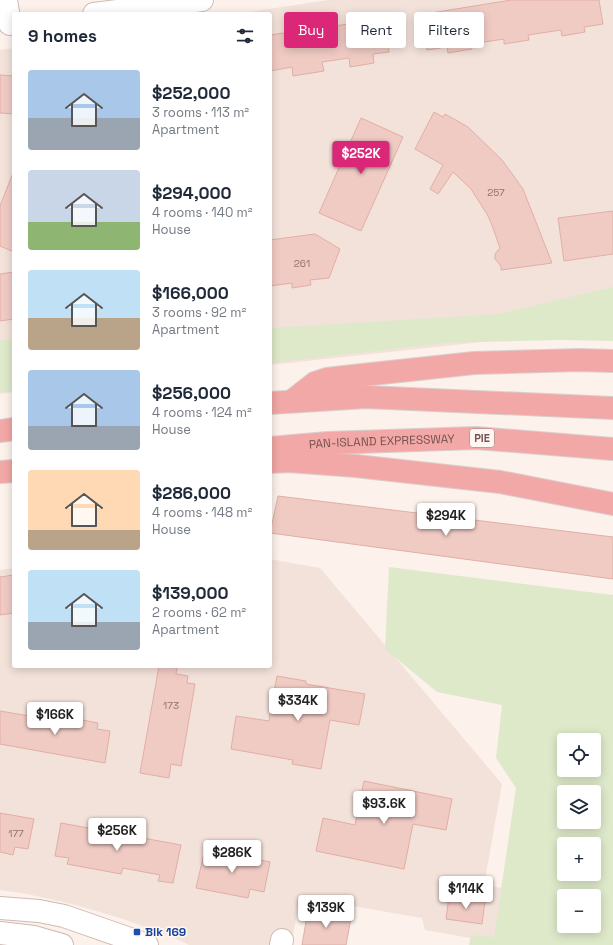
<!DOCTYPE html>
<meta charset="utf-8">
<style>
:root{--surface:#fff;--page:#f2f2f3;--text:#1f2937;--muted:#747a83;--accent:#db2777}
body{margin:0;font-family:"Space Grotesk",sans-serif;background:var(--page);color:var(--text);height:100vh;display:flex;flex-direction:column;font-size:15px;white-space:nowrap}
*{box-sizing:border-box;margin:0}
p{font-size:13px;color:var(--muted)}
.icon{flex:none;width:22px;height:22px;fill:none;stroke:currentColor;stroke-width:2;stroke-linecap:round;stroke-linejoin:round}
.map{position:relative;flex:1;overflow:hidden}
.drawer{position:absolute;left:12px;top:12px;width:260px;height:656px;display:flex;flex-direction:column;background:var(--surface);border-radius:4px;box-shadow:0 2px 10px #0003}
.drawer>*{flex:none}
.top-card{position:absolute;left:284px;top:12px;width:269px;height:36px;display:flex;gap:8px}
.buttons{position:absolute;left:557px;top:733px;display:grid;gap:8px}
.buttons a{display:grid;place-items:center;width:44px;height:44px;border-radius:4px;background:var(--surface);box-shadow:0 2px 10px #0003;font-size:20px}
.price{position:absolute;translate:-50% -34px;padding:0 9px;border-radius:4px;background:#fff;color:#222;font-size:13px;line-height:26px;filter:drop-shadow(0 1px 2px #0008)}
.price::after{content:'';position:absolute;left:50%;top:24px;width:12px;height:9px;margin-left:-6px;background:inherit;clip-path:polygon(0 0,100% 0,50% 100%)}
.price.current{background:var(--accent);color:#fff}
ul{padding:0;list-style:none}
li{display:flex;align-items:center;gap:12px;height:100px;padding:0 16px}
li span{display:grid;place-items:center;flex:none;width:112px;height:80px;border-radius:4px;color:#555}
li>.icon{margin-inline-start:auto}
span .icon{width:48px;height:48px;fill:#fffc;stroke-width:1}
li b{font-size:17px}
h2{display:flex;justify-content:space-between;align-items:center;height:48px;padding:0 16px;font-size:17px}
.tag{padding:0 14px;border-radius:4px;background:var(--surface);box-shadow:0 2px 10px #0003;font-size:14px;line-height:36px}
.tag.current{background:var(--accent);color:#fff}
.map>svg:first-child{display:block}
.residential{fill:#f3e2da}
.green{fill:#dee9ca;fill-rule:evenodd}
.building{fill:#f0cbc4;stroke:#e1aea5}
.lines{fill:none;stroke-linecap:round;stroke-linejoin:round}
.minor-casing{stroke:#d0bab3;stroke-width:24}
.highway-casing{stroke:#d9cfce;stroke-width:24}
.minor{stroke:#fff;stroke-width:22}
.highway{stroke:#f2a8a6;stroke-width:22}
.transit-dot{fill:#1a4fb4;stroke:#fef6f2;stroke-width:1.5}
.labels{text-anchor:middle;stroke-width:3.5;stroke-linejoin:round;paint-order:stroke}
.number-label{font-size:10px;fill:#94726c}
.shield{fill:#fef6f2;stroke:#9f8580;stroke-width:1}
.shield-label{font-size:11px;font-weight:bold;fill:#76544f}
.street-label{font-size:12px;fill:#76544f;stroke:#fef6f2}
.transit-label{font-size:12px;font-weight:bold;fill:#164399;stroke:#fef6f2;text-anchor:start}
</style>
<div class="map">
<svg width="613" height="945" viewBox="0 0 613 945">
<rect width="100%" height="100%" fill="#fcf1eb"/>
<path class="residential" d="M328,0H613V328L270,365V14H236Z
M14,48V392L0,394V50Z
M270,559L320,568L502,784L484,885L514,890L504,944L425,930L422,918L300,897L291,945H189L170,936L123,919L76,905L27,894L0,890V570L14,568V666H270Z"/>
<path class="green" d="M613,287V341L560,340L445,343L270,363V328L499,314Z
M14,338V391L0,392V341Z
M389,567L613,595V945H469L471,935L494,937L516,788L496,758L502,705L437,692L385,649ZM564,740H594V770H564ZM564,792H594V822H564ZM564,844H594V874H564ZM564,896H594V926H564Z"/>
<path class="building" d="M511,0H599L603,24L584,27L585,32L562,36L561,30L528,35L529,40L504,44V39L471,44L472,49L448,53L447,47L427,50L422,20H426L425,14Z
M384,19L389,52L373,54L374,63L350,67L349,58L322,62L324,71L293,76L292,67L270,71V35Z
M0,75L14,76V114L0,113Z
M434,112L443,117L445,114L468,127L502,160L523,189L552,263L501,270V266L495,259V254L500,248L492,225L487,214L471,189L453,172L438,194L430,189L443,165L415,149Z
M361,118L403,137L361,231L319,213Z
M13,173H14V252L0,246V206Z
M613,211V254L564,261L558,218Z
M315,234L340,249L329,278L310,280L311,285L292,288V283L270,286V240Z
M14,272V319L0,321V274Z
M278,496L613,537V579L270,533Z
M14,575V613L0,615V577Z
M159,666L177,668L176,674L188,676L187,683L195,684L181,766L171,764L169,778L140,773Z
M277,676L306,681V684L365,694L359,725L330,720L321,769L292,764L293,760L231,749L236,716L269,721Z
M0,711L47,719V713L98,723L97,729L110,731L105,763L0,744Z
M364,781L452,799L446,830L413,824L404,869L316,851L323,818L355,825Z
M0,813L34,819L28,849L15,847L13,855L0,852Z
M61,823L181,845L173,883L158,881L160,875L123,868L121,874L67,864L69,858L55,856Z
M205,849L270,862L264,892L250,889L248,898L196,888Z
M449,896L485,901L482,924L446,919Z
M308,910L351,918L346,945H302Z"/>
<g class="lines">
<defs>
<path id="minor" d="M6,0L10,24
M94,14L202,0
M0,908L39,911L64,916L147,945
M0,933L34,937L62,945
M281,945L282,940"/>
<g id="highway">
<path d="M292,401L315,383L327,379L344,377L474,363L579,360L613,361"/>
<path d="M270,403L366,397L613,408"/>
<path d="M0,431L14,429"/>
<path id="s1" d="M270,448L328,443L476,438L613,449"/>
<path d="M270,462L289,461L356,466L500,482L613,504"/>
<path d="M0,472L14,471"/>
</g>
</defs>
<use href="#minor" class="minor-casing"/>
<use href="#highway" class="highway-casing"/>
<use href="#minor" class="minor"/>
<use href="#highway" class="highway"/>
</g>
<rect class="transit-dot" x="133" y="928" width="8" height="8" rx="2"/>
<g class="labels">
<g class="number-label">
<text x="496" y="196">257</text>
<text x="302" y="267">261</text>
<text x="171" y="709">173</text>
<text x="16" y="837">177</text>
</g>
<rect class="shield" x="470" y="429" width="24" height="18" rx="3"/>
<g class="shield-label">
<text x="482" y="442">PIE</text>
</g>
<g class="street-label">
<text dy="4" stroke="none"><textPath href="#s1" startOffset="112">PAN-ISLAND EXPRESSWAY</textPath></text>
</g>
<g class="transit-label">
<text x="145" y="936">Blk 169</text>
</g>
</g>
</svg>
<div class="buttons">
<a><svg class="icon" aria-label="locate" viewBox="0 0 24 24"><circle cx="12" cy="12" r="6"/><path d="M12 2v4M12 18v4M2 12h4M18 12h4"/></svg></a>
<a><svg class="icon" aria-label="layers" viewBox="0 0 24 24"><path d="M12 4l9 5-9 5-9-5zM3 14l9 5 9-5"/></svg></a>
<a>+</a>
<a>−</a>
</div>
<b class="price current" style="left:361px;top:175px">$252K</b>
<b class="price" style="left:446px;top:537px">$294K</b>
<b class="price" style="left:298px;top:722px">$334K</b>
<b class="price" style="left:55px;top:736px">$166K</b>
<b class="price" style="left:384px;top:825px">$93.6K</b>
<b class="price" style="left:117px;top:852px">$256K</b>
<b class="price" style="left:232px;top:874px">$286K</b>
<b class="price" style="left:466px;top:910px">$114K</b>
<b class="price" style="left:326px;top:929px">$139K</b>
<div class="top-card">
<a class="tag current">Buy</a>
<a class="tag">Rent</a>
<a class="tag">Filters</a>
</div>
<section class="drawer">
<h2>9 homes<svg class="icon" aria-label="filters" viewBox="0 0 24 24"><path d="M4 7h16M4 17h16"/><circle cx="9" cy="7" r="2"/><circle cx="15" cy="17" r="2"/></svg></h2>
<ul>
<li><span style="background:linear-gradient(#a9c7e8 60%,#9aa5b1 0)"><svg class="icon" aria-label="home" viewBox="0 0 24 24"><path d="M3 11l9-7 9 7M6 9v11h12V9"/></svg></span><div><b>$252,000</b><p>3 rooms · 113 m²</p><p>Apartment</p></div></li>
<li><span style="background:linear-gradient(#c9d6e8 65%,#8fb573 0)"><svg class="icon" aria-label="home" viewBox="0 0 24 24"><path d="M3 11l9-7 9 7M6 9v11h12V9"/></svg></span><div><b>$294,000</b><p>4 rooms · 140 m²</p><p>House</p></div></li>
<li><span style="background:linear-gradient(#bfe0f5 60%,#b9a48a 0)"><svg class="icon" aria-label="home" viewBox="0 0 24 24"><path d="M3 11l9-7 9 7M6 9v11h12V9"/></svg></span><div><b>$166,000</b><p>3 rooms · 92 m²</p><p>Apartment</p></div></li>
<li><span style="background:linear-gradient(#a9c7e8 70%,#9aa5b1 0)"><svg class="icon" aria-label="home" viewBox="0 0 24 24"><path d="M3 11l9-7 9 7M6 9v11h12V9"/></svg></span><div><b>$256,000</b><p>4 rooms · 124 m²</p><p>House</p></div></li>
<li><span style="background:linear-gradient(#ffd9b3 75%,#b9a48a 0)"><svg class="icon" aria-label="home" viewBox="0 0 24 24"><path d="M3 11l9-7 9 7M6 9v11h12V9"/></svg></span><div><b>$286,000</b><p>4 rooms · 148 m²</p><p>House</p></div></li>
<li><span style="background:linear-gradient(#bfe0f5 65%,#9aa5b1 0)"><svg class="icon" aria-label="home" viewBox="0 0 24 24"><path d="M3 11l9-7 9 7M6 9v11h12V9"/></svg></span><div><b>$139,000</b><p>2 rooms · 62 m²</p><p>Apartment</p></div></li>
</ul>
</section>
</div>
